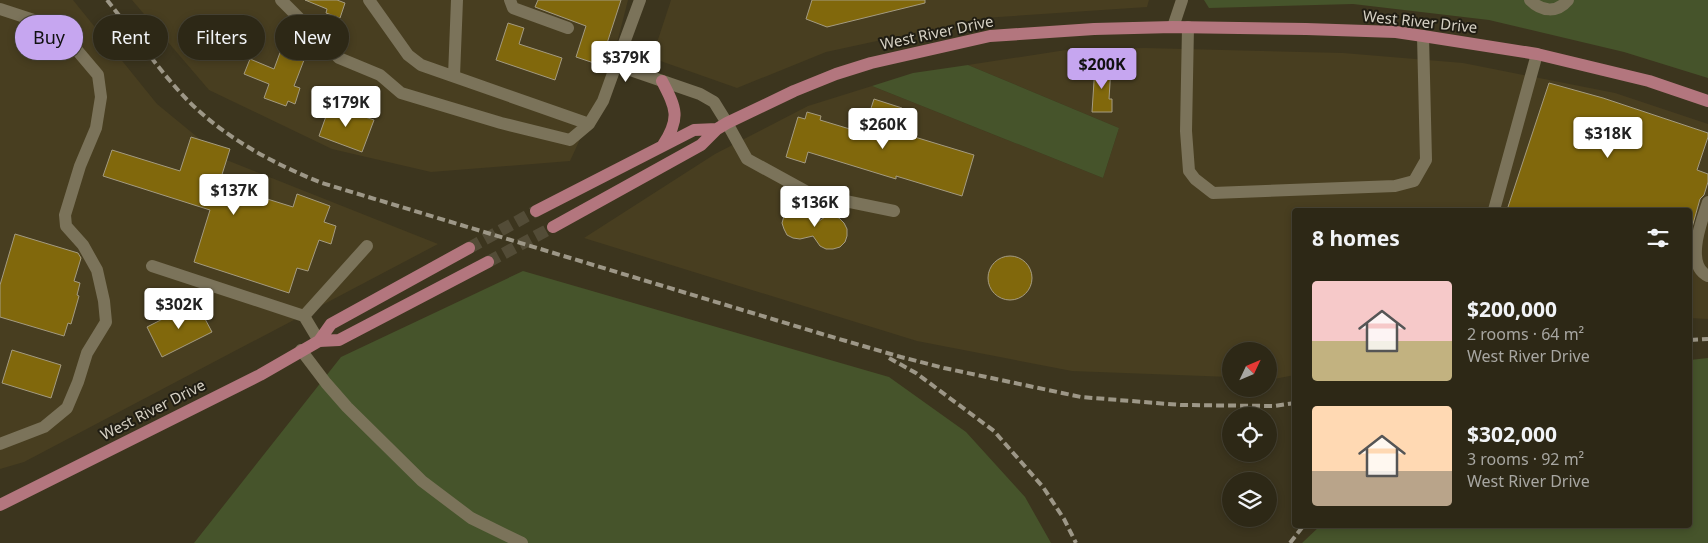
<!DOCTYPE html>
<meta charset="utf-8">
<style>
:root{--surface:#2d2816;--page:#393423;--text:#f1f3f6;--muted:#a7a6a1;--line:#484435;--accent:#c6a6f0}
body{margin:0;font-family:"Noto Sans",sans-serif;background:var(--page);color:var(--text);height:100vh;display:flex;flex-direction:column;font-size:19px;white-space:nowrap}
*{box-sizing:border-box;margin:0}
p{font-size:16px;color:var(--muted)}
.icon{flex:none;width:28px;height:28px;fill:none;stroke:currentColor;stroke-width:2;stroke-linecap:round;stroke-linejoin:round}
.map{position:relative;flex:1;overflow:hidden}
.details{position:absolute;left:1292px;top:208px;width:400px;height:320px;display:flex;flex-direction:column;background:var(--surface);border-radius:5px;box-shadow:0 2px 8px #0003,0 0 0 1px var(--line)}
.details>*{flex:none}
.guide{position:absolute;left:15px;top:15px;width:475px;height:45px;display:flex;gap:10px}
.needle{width:32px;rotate:46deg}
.tools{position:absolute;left:1222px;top:342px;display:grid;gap:10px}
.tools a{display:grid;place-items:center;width:55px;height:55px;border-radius:50%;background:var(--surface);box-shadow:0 2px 8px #0003,0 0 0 1px var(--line);font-size:25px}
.price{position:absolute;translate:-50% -42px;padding:0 11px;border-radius:5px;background:#fff;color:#222;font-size:16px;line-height:32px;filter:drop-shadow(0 1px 2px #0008)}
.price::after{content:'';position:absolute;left:50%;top:30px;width:15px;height:11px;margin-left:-8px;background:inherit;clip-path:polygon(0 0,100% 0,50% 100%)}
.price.selected{background:var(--accent);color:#111}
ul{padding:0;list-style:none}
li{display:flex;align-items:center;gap:15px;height:125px;padding:0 20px}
li span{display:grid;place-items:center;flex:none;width:140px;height:100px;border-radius:5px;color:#555}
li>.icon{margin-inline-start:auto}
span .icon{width:60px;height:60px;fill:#fffc;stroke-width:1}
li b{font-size:21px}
h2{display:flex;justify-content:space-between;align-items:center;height:60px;padding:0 20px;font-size:21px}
.chip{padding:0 18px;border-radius:22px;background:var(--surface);box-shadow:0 2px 8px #0003,0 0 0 1px var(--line);font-size:18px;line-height:45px}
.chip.selected{background:var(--accent);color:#111}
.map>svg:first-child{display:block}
.built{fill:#483e20}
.green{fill:#46542b}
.building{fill:#81680c;stroke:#a49b81}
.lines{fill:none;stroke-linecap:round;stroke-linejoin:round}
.major-tunnel{stroke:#534c37;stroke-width:12;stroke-dasharray:12 6;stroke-linecap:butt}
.minor{stroke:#7b735a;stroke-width:12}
.major{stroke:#b3767e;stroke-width:12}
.rail{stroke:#9d9787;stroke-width:4;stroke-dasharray:8 4;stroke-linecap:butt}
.labels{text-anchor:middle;stroke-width:4;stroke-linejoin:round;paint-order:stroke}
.street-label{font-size:15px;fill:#d6d1c4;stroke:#201d13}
</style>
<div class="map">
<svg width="1708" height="543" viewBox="0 0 1708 543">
<rect width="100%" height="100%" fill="#3c351e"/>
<path class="built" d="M0,0H73L157,104L224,159L438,244L24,462L0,469Z
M132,0H628L608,78L570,161L431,172L332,149L209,90Z
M671,0H1149L1147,7L983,18L826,52L737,88L652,58Z
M1145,48L1343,53L1463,63L1615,93L1708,124V319L1690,318V210H1295V375L1274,379L1269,378V351H1231V377L1072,371L917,341L584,238L715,154L808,106L872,86L1103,178L1119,128L968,65L1066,50Z"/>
<path class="green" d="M1204,0H1708V78L1624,52L1489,20L1353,4L1209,8Z
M968,65L1119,128L1103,178L872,86L913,73Z
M523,271L889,377L966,432L1025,497L1051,543H194L341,357Z
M1708,358V543H1302L1321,525H1690V360Z"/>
<path class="building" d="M305,0H337L345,3L340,18L326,13L327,9Z
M538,0H621L600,65L576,57L586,26L535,7Z
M812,0H925V3L827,27L806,19Z
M508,23L524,28L519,44L562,58L555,80L496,60Z
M285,39L309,47L294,86L300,88L295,104L288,101L286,106L264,98L269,84L244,74L250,59L274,69Z
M1095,66L1111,67L1109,99H1112V112H1092Z
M1549,83L1603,98L1708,133V137L1697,170L1708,174V182L1704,195L1700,199L1691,231L1690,210H1507Z
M874,99L902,108L895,131L974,155L962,196L896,176V179L808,152L805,163L786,157L798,117L805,119L807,112L821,116L820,120L863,133Z
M330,105L374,120L362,152L319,136Z
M191,137L230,149L219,184L293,207L297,194L330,206L324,222L336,226L331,244L319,240L308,271L297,268L289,293L194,262L210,210L103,176L112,150L180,171Z
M794,207H801L807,209L812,214L816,223L825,217L832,216L839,218L844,223L847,229V236L845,242L840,247L833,249H826L820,246L813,236L800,239L793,238L787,235L784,229L782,223L784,216L788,210Z
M15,234L78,253L81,258L74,281L80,283L77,295L79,296L71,324L68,323L64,336L0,317V285Z
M988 278a22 22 0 1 1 44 0a22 22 0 1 1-44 0Z
M196,302L212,332L162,357L147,327Z
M12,350L61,365L51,398L2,383Z"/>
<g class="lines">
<path class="major-tunnel" d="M469,248L536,211
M488,262L553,227"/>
<path class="minor" d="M281,0L339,58L380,75L401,93L501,123L570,140L589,124
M369,0L408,55L421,65L589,124L603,101L616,65
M510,0L513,8L568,28
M640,0L616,65L700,94L714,102L727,123L747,159L811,194L894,211
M1530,0C1542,12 1557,13 1568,0
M0,9L52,26L76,49L98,75L101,97L96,128L80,166L65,215L66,226L83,245L97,270L104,301L106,322L87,353L78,382L67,408L44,427L0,444
M1173,27L1182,0
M1188,27L1186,131L1189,171L1195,179L1213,193L1395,186L1414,181L1426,160L1423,36
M454,76L457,0
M1708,202C1702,220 1684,265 1708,276
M1494,210L1537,54
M152,266L304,316L319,341
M304,316L367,246
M301,350L326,383L347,407L422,481L471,518L522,543"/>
<path class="major" d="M662,81C676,108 681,118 663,145
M536,211L694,130L717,129
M553,227L701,145L717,129L727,123L794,91L836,74L871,63L990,36L1094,29L1173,27L1306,29L1396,32L1423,36L1537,54L1649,81L1708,101
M319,341L331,324L469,248
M0,505L260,375L319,341L339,340L488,262"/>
<path class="rail" d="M107,0C131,30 153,62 178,90C216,133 269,162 322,183L822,334L901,357L944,368L1081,397L1181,405L1274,406L1295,403
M1690,340L1708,339
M889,358L916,373L994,431L1043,487L1064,519L1076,543
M1290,543L1304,525"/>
</g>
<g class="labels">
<g class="street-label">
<text transform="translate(1420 22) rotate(6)" y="5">West River Drive</text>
<text transform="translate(937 33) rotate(-12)" y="5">West River Drive</text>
<text transform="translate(153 410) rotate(-27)" y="5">West River Drive</text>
</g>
</g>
</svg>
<div class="tools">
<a><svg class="needle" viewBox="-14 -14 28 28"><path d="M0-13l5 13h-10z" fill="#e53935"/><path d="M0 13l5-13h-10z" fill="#a7a6a1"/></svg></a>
<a><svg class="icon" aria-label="locate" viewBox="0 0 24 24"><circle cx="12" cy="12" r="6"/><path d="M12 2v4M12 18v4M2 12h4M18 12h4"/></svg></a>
<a><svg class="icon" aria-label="layers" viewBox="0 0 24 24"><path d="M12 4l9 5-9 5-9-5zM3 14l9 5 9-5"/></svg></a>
</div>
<b class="price" style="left:626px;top:83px">$379K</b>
<b class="price selected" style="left:1102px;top:90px">$200K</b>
<b class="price" style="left:346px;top:128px">$179K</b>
<b class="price" style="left:883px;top:150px">$260K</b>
<b class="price" style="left:1608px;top:159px">$318K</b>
<b class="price" style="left:234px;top:216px">$137K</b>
<b class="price" style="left:815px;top:228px">$136K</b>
<b class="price" style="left:179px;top:330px">$302K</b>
<div class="guide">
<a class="chip selected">Buy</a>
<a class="chip">Rent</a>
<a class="chip">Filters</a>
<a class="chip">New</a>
</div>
<section class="details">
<h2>8 homes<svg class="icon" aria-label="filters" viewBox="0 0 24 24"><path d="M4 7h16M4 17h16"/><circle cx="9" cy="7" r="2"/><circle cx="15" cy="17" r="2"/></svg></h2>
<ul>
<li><span style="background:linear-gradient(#f6c9c9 60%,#c2b280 0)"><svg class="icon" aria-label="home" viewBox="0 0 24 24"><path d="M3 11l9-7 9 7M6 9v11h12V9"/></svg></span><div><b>$200,000</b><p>2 rooms · 64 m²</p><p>West River Drive</p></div></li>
<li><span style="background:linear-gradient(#ffd9b3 65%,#b9a48a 0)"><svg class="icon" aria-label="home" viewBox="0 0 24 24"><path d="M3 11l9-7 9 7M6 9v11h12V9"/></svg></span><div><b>$302,000</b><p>3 rooms · 92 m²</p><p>West River Drive</p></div></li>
</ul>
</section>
</div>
